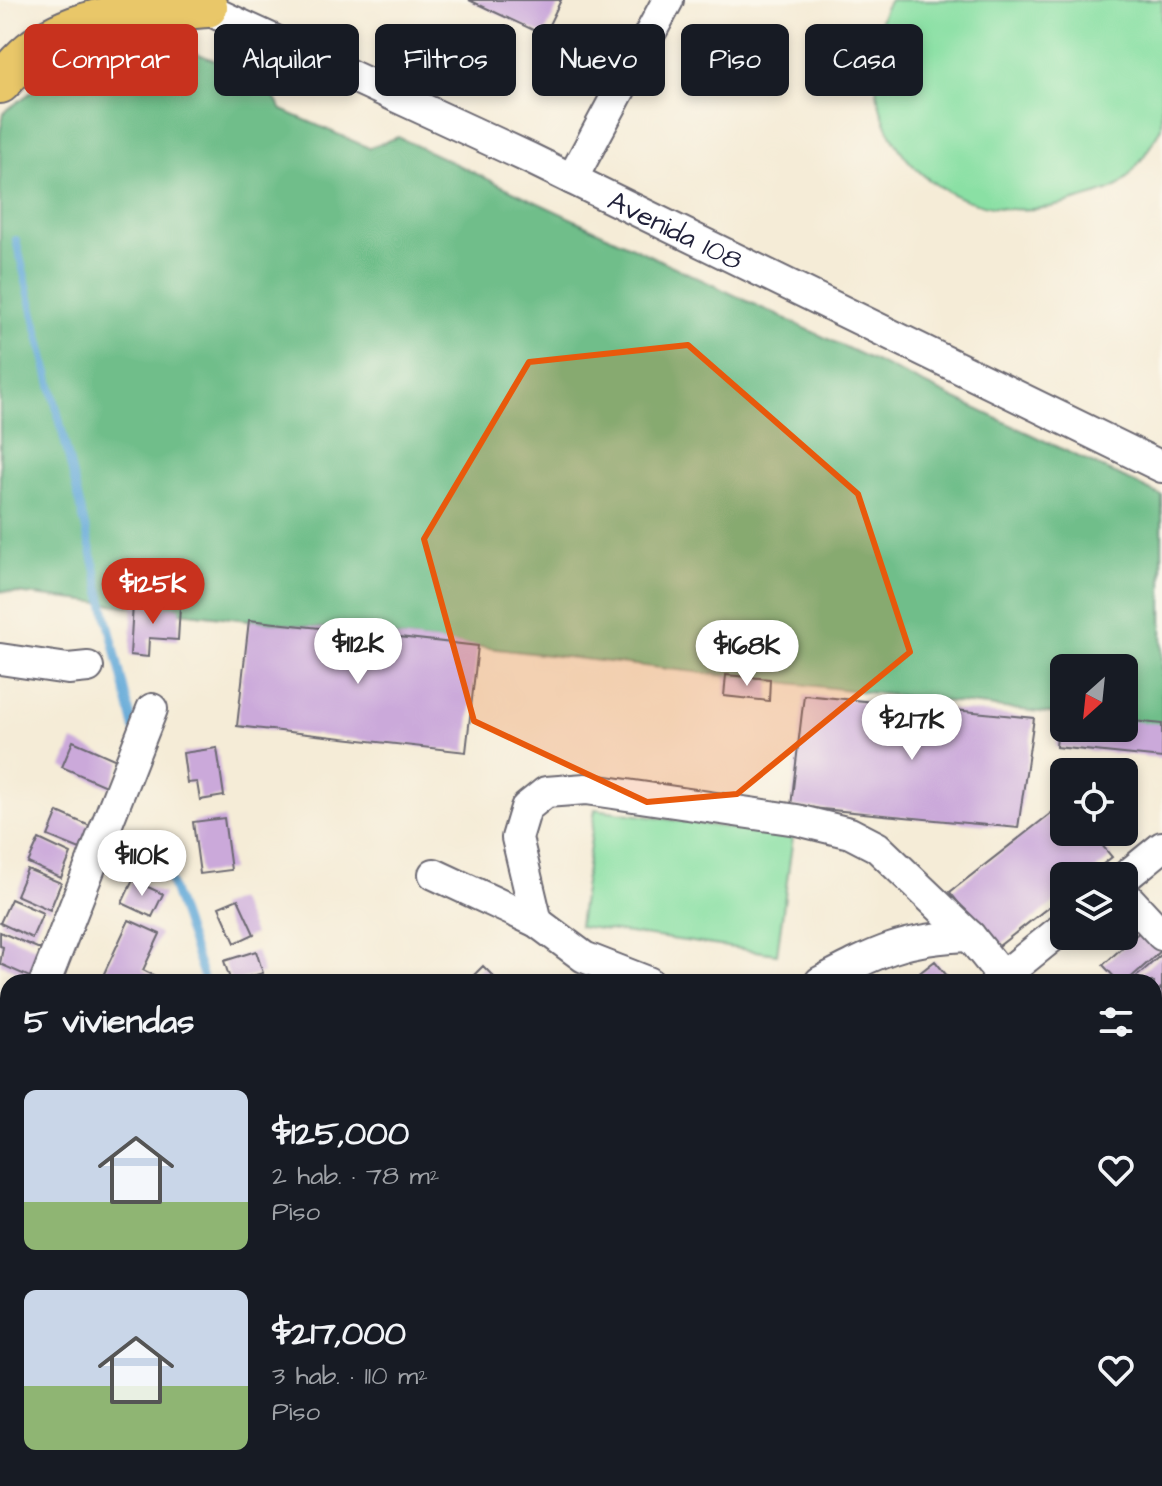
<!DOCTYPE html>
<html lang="es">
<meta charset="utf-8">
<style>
:root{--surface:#171b24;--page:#20242c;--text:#f1f3f6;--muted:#9ea1a6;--accent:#c8321e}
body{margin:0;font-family:"Architects Daughter",sans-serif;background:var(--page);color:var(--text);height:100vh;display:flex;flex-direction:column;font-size:30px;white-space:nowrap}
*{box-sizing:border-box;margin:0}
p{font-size:26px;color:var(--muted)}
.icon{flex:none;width:44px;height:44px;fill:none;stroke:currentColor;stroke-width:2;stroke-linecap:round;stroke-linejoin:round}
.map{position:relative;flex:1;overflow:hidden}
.sheet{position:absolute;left:0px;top:974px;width:1162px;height:512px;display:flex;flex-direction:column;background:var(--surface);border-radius:24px 24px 0 0;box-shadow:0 4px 12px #0003}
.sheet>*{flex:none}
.guide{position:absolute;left:24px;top:24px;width:1114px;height:72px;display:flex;gap:16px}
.needle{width:52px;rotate:207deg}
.buttons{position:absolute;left:1050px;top:654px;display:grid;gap:16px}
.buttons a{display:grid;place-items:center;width:88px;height:88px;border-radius:12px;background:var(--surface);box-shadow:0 4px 12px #0003;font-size:40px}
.price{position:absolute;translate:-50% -68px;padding:0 18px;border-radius:28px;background:#fff;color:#222;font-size:26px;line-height:52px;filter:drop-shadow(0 2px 4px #0008)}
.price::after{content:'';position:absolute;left:50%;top:48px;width:24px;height:18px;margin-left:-12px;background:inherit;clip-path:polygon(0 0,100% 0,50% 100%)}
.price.on{background:var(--accent);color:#fff}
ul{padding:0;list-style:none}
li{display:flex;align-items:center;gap:24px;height:200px;padding:0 24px}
li span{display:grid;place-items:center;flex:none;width:224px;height:160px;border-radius:12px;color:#555}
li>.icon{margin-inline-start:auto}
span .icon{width:96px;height:96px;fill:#fffc;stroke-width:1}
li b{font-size:34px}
h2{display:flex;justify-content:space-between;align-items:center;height:96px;padding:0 24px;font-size:34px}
.pill{padding:0 28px;border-radius:12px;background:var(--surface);box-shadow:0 4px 12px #0003;font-size:28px;line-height:72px}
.pill.on{background:var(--accent);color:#fff}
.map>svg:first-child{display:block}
.green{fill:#8ae0a4;stroke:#568170;stroke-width:2}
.forest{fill:#6fbe8a;stroke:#487062;stroke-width:2}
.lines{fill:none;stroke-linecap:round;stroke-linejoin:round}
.stream{stroke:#61a8d8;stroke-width:8}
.building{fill:#cba9da}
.minor-casing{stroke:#6c6972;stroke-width:34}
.major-casing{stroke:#6c6972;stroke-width:44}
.minor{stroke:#fff;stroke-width:30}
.major{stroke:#e9c769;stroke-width:40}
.marked{fill:#e8590c;fill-opacity:0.2;stroke:#e8590c;stroke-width:6;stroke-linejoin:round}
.labels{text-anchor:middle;stroke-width:8;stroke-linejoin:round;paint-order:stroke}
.street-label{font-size:28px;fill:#22223b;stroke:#fbf7ec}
</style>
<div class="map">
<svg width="1162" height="1486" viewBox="0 0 1162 1486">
<rect width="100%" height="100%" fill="#fbf7ec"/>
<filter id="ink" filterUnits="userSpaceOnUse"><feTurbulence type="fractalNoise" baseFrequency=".0125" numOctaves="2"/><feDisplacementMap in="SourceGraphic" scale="16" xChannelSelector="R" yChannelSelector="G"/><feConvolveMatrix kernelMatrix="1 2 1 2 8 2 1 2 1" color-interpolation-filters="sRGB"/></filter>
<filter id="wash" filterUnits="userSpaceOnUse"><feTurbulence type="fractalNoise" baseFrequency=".006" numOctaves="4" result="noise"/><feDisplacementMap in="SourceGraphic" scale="32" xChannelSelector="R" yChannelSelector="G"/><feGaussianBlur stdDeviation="1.8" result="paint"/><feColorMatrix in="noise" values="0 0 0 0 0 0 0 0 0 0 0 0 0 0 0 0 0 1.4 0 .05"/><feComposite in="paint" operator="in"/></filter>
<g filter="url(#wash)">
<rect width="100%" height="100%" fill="#f5ecd7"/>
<path class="green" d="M890,0H1162C1162,22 1162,114 1161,127C1153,144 1136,169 1123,182C1114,191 1091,196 1078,200C983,232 882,181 875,75C873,47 875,23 890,0Z
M595,809L793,837L777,954L579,926Z"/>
<path class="forest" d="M166,41L262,79L282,110L369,148L398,137L1162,496V726L1124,722V668H1064V715L0,591V133L4,112C63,69 91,48 166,41Z"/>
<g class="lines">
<path class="stream" d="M16,240L134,729
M167,872L205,982
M153,1486L154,1478"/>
</g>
<g id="blocks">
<path class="building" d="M469,0H561L544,35Z
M133,604L180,607L178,640L149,638L148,657L130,655Z
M249,620L478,646L466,752L237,726Z
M726,675L770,679L769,701L724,696Z
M804,695L1034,718L1018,828L791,806Z
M1059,713L1064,714V728H1124V720L1162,724V758L1056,747Z
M73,741L121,762L110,788L62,767Z
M217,748L224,796L200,800L197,782L187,783L183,753Z
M1064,803V832H1091L1112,857L1088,876H1064V895L995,949L950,892Z
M58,812L90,826L80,849L48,836Z
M224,818L231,870L200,874L193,822Z
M39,839L71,854L61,878L28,863Z
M140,853L153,859L144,880L131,874Z
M27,869L61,883L50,910L16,895Z
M133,880L163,894L152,917L122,903Z
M11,899L43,913L32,938L0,923Z
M238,899L254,934L235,943L219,907Z
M129,920L160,934L143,970L167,982H100Z
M1145,927L1162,950L1126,982H1119L1103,965Z
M0,932L47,952L34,979L0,964L3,947L0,946Z
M256,951L263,973L231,982L224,961Z
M1162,954V987L1156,993L1162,988V1036L1154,1027V982H1139L1135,978Z
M935,961L952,982H908Z
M483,966L499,982H467Z
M0,1018L8,1021V1050L0,1047Z
M1162,1058V1122L1154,1113V1082L1160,1077L1154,1066Z
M8,1128V1152L0,1143V1135Z
M8,1187V1211L2,1215L0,1194Z
M1154,1189L1162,1198V1226L1154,1233Z
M0,1226L4,1231L8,1227V1246L0,1253Z
M1154,1246L1162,1254V1292L1154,1284Z
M8,1254V1301L6,1303L0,1295V1261Z
M1154,1301L1162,1310V1337L1154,1344Z
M0,1327L8,1337V1354L2,1359Z
M1162,1418V1486H1126L1135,1478H1154V1425Z
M4,1439L8,1443V1477L0,1468V1442Z
M263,1478H271L275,1486H249Z
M409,1478H417L422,1483L401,1486Z
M438,1478H452L460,1486H430Z
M540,1478H602L594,1486H548Z
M610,1478H619L623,1483L601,1486Z
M718,1478H746L753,1486H710Z
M959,1478H993L1001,1486H950Z
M1100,1478H1127L1118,1486H1107Z"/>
</g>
</g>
<g filter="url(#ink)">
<use href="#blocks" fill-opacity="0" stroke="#6c6972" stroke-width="2"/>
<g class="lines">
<defs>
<g id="minor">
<path id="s1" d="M187,0L529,158L1162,467"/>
<path d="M572,179L668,0"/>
<path d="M0,659L68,669L88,667"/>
<path d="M434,874L537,922L584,957L648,982"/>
<path d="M1124,878L1162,847"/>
<path d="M1124,894L1162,935"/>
<path d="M537,922L517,838L526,808L546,792L586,789L797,820L850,833L877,847L970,936L1007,982"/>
<path d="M45,982L152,709"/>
<path d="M820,982C877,952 904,938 970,936"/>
<path d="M996,982L1064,927"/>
<path d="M3,1090L8,1077"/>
<path d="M1154,1151L1162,1160"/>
<path d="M1154,1359L1162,1352"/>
<path d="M0,1384L8,1377"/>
<path d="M283,1478L290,1486"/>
<path d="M790,1478L798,1486"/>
<path d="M359,1486L369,1478"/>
<path d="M1017,1486L1026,1478"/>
</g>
<path id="major" d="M0,83C11,72 22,57 35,48C84,12 149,12 207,7"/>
</defs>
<use href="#minor" class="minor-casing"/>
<use href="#major" class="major-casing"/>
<use href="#minor" class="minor"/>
<use href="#major" class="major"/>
</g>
</g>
<path class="marked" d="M688,345L858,494L910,652L737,794L647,802L474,721L424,539L529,362Z"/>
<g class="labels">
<g class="street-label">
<text dy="10" stroke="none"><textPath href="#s1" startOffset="540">Avenida 108</textPath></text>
</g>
</g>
</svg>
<div class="buttons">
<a><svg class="needle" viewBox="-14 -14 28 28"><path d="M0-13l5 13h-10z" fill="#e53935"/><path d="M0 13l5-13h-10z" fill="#9ea1a6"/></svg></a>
<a><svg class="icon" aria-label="locate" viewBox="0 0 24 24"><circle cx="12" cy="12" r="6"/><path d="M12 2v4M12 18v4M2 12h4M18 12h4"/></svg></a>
<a><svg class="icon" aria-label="layers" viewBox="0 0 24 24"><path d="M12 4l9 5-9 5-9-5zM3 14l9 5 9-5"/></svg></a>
</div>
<b class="price on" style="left:153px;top:626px">$125K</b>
<b class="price" style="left:358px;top:686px">$112K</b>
<b class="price" style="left:747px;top:688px">$168K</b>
<b class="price" style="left:912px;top:762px">$217K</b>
<b class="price" style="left:142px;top:898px">$110K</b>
<div class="guide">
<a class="pill on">Comprar</a>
<a class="pill">Alquilar</a>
<a class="pill">Filtros</a>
<a class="pill">Nuevo</a>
<a class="pill">Piso</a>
<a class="pill">Casa</a>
</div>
<section class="sheet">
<h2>5 viviendas<svg class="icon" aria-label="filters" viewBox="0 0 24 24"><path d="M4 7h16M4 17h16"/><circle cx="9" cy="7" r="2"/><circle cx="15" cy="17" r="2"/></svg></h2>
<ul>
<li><span style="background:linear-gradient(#c9d6e8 70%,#8fb573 0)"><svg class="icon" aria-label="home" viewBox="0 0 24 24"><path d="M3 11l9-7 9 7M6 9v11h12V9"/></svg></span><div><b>$125,000</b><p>2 hab. · 78 m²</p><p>Piso</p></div><svg class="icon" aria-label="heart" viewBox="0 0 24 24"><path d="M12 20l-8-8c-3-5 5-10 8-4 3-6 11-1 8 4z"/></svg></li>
<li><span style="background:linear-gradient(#c9d6e8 60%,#8fb573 0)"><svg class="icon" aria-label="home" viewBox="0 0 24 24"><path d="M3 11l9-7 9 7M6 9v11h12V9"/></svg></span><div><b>$217,000</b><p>3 hab. · 110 m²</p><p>Piso</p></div><svg class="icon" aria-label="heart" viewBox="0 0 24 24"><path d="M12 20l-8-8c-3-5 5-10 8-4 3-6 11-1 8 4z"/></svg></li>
</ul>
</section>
</div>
